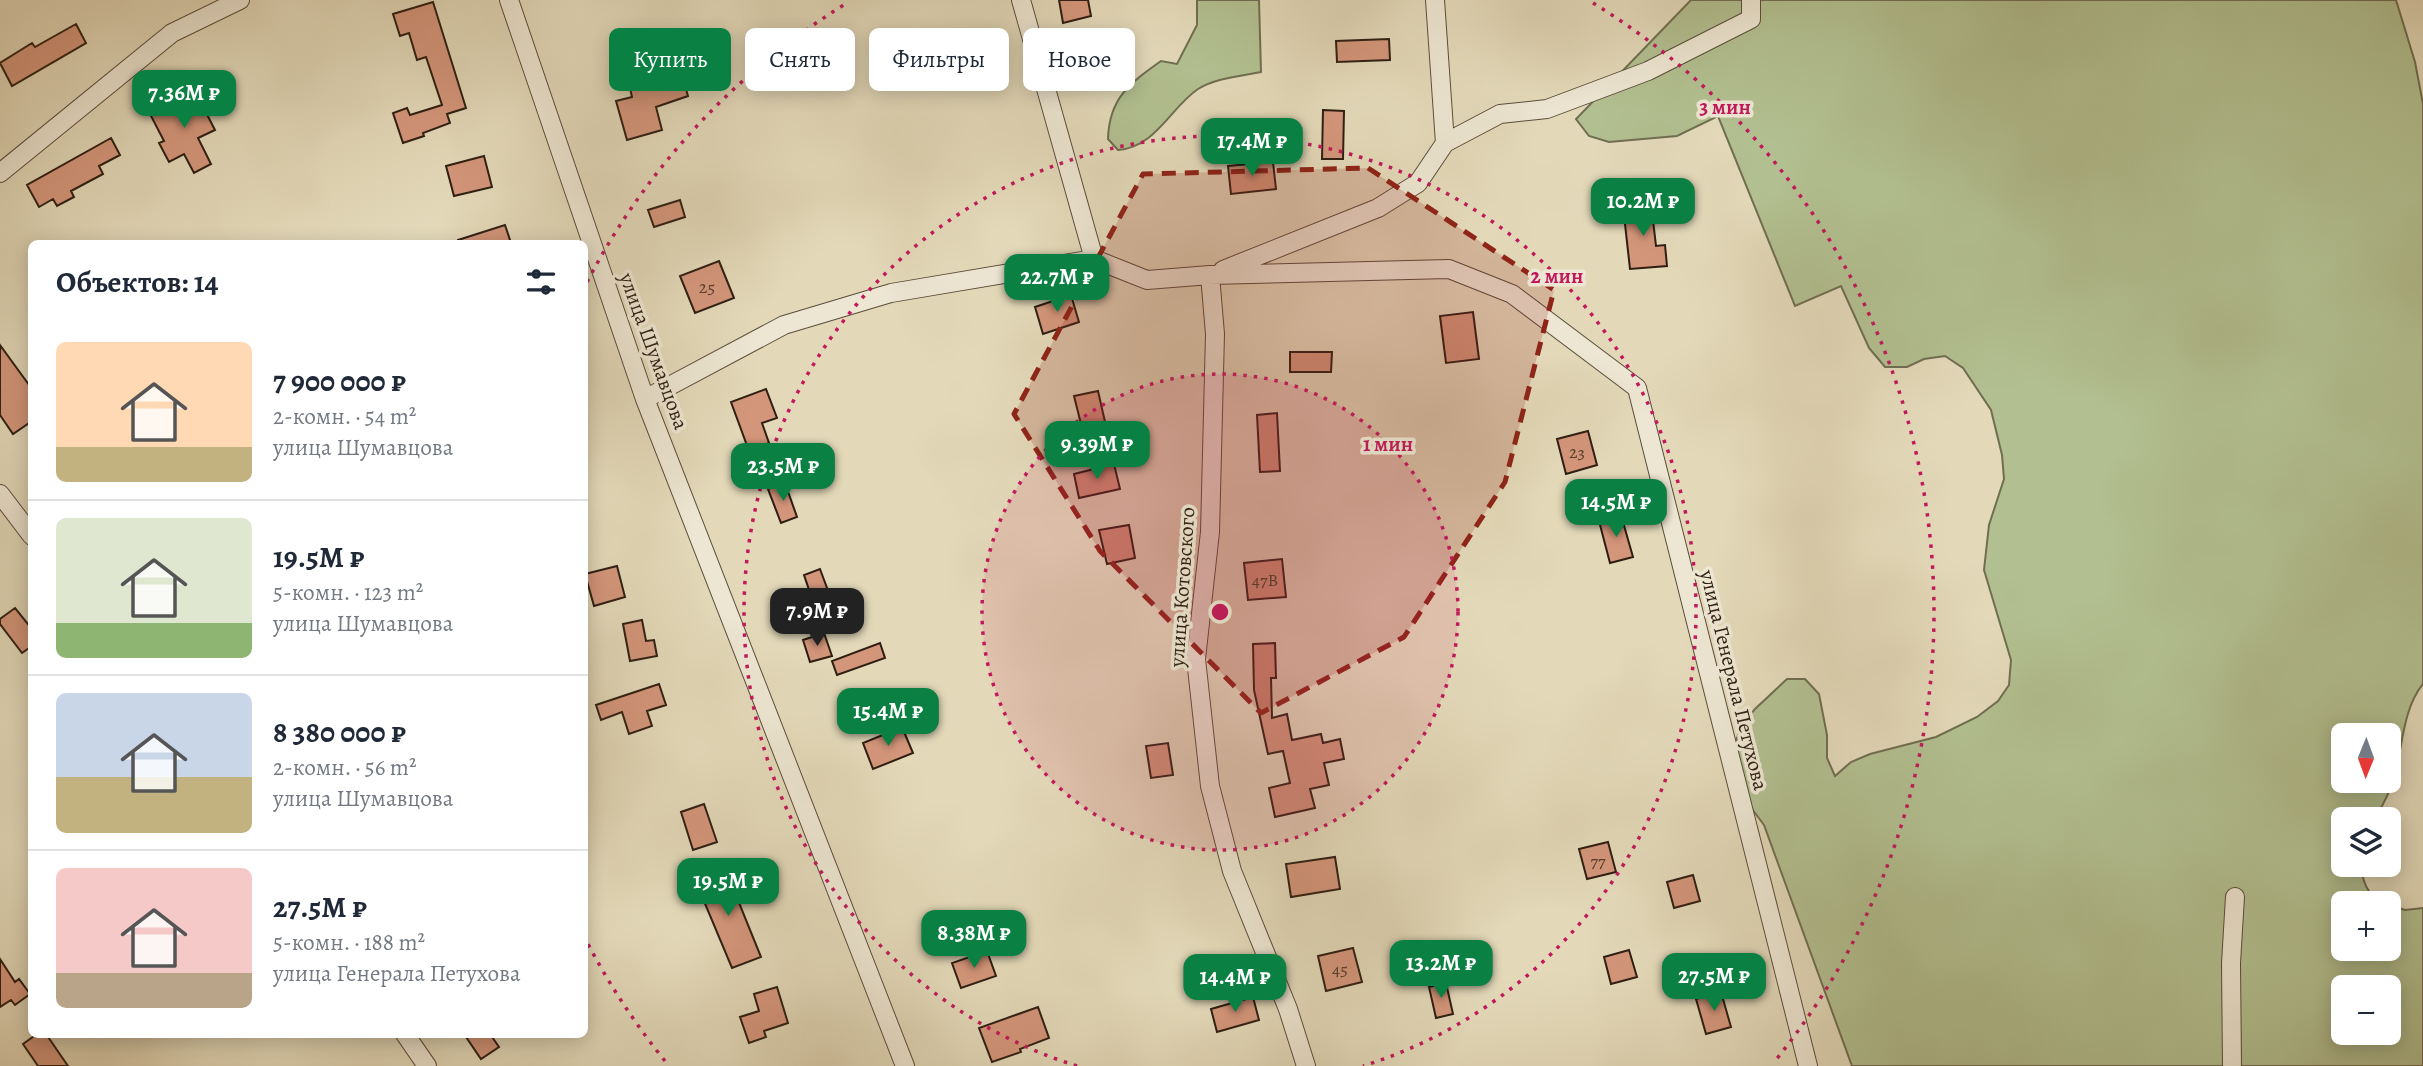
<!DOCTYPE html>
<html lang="ru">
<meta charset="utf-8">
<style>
:root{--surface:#fff;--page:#f2f2f3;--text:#1f2937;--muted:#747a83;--line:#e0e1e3;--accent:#0b8043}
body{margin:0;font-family:Alegreya,serif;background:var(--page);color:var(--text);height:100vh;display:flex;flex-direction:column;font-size:26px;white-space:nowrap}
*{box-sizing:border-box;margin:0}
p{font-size:23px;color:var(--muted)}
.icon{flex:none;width:38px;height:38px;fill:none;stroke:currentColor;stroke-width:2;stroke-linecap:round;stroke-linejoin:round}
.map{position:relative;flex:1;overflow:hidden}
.side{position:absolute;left:28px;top:240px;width:560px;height:798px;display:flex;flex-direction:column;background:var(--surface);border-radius:10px;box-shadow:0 4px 18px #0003}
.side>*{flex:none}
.top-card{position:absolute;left:609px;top:28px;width:665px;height:63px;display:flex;gap:14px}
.needle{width:46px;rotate:181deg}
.controls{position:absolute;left:2331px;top:723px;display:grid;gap:14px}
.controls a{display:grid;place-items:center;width:70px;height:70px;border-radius:10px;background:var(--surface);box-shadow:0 4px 18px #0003;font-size:35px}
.price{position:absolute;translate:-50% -60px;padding:0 16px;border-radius:14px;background:var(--accent);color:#fff;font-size:23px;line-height:46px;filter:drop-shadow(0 2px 4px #0008)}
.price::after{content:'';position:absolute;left:50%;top:42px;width:21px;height:16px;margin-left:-10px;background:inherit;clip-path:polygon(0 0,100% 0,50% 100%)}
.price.selected{background:#222;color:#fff}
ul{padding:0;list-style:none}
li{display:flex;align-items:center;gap:21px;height:175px;padding:0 28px}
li+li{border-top:2px solid var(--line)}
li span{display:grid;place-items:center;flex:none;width:196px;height:140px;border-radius:10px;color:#555}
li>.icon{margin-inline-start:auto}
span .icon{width:84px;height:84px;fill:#fffc;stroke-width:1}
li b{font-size:30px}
h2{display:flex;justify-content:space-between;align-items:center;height:84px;padding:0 28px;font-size:30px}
.tag{padding:0 24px;border-radius:10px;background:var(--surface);box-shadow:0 4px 18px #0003;font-size:24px;line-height:63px}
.tag.selected{background:var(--accent);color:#fff}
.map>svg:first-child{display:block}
.green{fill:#b2bf90;stroke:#706e51;stroke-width:2;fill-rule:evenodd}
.building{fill:#d4967b;stroke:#2e1e12;stroke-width:2}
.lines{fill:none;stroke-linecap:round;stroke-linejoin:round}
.street-casing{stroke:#5b4d3c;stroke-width:20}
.street{stroke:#ede6d2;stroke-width:18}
.marked{fill:#8f2418;fill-opacity:0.2;stroke:#8f2418;stroke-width:5;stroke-dasharray:14 9;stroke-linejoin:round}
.ring{fill:none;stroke:#c2185b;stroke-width:3.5;stroke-dasharray:3.5 7}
.labels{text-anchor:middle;stroke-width:7;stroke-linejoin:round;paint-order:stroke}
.number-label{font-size:18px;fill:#583c2c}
.street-label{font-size:21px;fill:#2e1e12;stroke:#ede6d2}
.centre{fill:#c2185b;stroke:#ede6d2;stroke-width:3.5}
.ring-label{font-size:21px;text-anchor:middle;font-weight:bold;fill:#c2185b;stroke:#ede6d2;stroke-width:7;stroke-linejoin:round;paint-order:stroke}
</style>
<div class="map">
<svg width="2423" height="1066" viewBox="0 0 2423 1066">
<rect width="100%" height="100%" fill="#e3d9b9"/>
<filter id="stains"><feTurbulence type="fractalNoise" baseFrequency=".00286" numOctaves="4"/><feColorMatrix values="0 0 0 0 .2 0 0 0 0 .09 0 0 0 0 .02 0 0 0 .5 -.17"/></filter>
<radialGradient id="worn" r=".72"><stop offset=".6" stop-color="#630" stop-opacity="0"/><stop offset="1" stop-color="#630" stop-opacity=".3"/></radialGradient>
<path class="green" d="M1197,0H1259L1261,72C1241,76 1216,78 1198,89C1170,108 1156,147 1118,150L1108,139C1109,98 1130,83 1161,61L1177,64L1197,25Z
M1691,0H2396L2415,62L2423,104V684C2401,711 2403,752 2392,784C2388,796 2381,808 2375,819H2343V864L2361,865C2362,881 2367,894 2381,903H2343V948H2389V905L2405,910L2423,908V1066H1852L1764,825L1740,793L1734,746L1741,727L1755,709L1787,679H1805L1819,694L1827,735V758L1835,776L1851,762L1870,754L1936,737L1977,717L1998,701L2009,685L2011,660L1984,570L1989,525L2004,479L2002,455L1991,410L1963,368L1945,356L1924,359L1907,367H1885L1869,348L1841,286L1795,306L1718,116L1677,136L1609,142L1589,136L1576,119ZM2343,735H2389V780H2343ZM2343,987H2389V1032H2343Z"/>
<path class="building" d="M1059,0H1088L1091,16L1063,23Z
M433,2L466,108L447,114L450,123L423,133L424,136L403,143L393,113L407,108L410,115L442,105L426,57L417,60L409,33L400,36L393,14Z
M76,24L86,43L12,86L0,63L32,43L35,47Z
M1389,39L1390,60L1337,62L1336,41Z
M680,68L688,96L656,107L662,130L627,140L616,101L632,97L630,88L662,80L660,73Z
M195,91L215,130L198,138L211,164L194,173L184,154L169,162L159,143L164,141L150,114Z
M1323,110L1344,111L1343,159H1322Z
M111,138L120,155L99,166L103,174L71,191L74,197L57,206L53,199L39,207L27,185Z
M484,156L492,187L454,196L446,166Z
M1273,162L1276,189L1231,194L1228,166Z
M680,200L685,217L654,227L648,210Z
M1651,203L1656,246L1665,245L1667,266L1630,269L1623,206Z
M505,225L511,243H458V240Z
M719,261L734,298L695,313L680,276Z
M1071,295L1079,322L1043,334L1035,307Z
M1473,312L1479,359L1446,363L1440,316Z
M0,345L32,389V421L13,434L0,415Z
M1290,352H1332L1331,372H1290Z
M766,389L777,418L762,423L769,443L749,451L731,402Z
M1098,391L1108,435L1085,440L1074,396Z
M1277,413L1280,471L1260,472L1257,415Z
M1588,431L1597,465L1566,474L1557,439Z
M1114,464L1120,489L1079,498L1074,474Z
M785,483L797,517L781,523L768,489Z
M1621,515L1633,557L1610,563L1599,521Z
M1129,525L1135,558L1107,564L1099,530Z
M1282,559L1286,597L1248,600L1244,563Z
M617,566L625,597L594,606L585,574Z
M820,569L834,607L817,613L804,575Z
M15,608L32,629V646L22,653L0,624V619Z
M642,620L646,641L654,640L657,656L630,661L623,624Z
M824,633L832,656L810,662L803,640Z
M880,643L885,658L837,675L832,661Z
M1275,643L1276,678H1271L1272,718L1287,714L1292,740L1321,734L1323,743L1340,739L1344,759L1324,763L1329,785L1310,789L1315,808L1275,817L1269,788L1290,783L1283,751L1268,754L1254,690L1253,644Z
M659,684L666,705L647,711L652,726L629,734L622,712L601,720L596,705Z
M902,727L913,753L873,769L863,743Z
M1168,743L1173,775L1151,778L1146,746Z
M704,804L717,842L693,850L681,812Z
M1608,842L1616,872L1587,879L1579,849Z
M1335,857L1340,889L1291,897L1286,864Z
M714,868L717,876L727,873L761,957L732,968L698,887L700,886L696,876Z
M1693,875L1700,901L1674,908L1667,882Z
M1353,948L1362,982L1326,991L1318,956Z
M1629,950L1637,977L1611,984L1604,957Z
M987,951L996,976L961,988L952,963Z
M0,959L15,982L19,979L30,994L15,1005L11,1000L0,1007Z
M1446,983L1453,1014L1436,1018L1429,987Z
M777,987L788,1023L764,1031L766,1037L749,1043L740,1017L759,1011L754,994Z
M1721,992L1731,1027L1706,1034L1696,999Z
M1253,997L1259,1020L1217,1032L1211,1009Z
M1038,1007L1049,1038L1020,1049L1021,1052L992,1062L979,1028Z
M37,1034H46L68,1066H38L23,1044Z
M464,1034H490L499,1047L481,1059Z"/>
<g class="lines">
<defs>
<path id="street" d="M509,0L645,399L905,1066
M1021,0L1094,259L1147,280L1210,275L1215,334L1210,532L1196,659L1210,786L1232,871L1288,1009L1306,1066
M1445,143L1500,114L1547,109L1648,71L1751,19V0
M0,173L172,33L240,0
M1223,270L1378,208L1418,183L1445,143L1435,0
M1210,275L1449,269L1512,294L1637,388L1808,1066
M645,399L784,325L891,293L1094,259
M0,494L32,536
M405,1034L427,1066
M2232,1066L2231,963L2235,897"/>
</defs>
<use href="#street" class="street-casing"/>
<use href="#street" class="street"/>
</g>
<path class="marked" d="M1368,168L1554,290L1505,482L1404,637L1261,713L1100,551L1014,414L1143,174Z"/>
<circle cx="1220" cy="612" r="238" fill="#c2185b" fill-opacity=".12"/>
<g class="ring">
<circle cx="1220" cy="612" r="238"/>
<path d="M1077 1066A476 476 0 1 1 1363 1066"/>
<path d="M665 1061A714 714 0 0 1 587 942M587 282A714 714 0 0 1 847 3M1593 3A714 714 0 0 1 1775 1061"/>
</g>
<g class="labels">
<g class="number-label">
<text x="707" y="293">25</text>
<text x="1577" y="458">23</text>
<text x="1265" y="586">47В</text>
<text x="1598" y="867">77</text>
<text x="1340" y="975">45</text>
</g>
<g class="street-label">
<text transform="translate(654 351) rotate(70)" y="7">улица Шумавцова</text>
<text transform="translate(1182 587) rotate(-86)" y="7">улица Котовского</text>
<text transform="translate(1734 680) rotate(76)" y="7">улица Генерала Петухова</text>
</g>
</g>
<circle cx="1220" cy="612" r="10" class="centre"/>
<g class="ring-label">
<text x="1725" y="114">3 мин</text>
<text x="1557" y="283">2 мин</text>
<text x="1388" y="451">1 мин</text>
</g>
<rect width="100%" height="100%" filter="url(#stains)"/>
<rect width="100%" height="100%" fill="url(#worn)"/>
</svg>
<div class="controls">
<a><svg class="needle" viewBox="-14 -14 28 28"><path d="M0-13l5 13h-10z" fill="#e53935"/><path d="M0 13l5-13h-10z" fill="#747a83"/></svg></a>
<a><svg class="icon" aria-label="layers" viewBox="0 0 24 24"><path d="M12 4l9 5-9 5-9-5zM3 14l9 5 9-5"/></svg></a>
<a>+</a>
<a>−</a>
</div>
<b class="price" style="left:184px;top:130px">7.36M ₽</b>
<b class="price" style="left:1252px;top:178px">17.4M ₽</b>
<b class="price" style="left:1643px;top:238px">10.2M ₽</b>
<b class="price" style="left:1057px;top:314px">22.7M ₽</b>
<b class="price" style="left:1097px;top:481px">9.39M ₽</b>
<b class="price" style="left:783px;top:503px">23.5M ₽</b>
<b class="price" style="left:1616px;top:539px">14.5M ₽</b>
<b class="price selected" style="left:817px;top:648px">7.9M ₽</b>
<b class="price" style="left:888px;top:748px">15.4M ₽</b>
<b class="price" style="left:728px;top:918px">19.5M ₽</b>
<b class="price" style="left:974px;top:970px">8.38M ₽</b>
<b class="price" style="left:1441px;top:1000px">13.2M ₽</b>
<b class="price" style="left:1714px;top:1013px">27.5M ₽</b>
<b class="price" style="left:1235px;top:1014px">14.4M ₽</b>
<div class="top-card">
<a class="tag selected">Купить</a>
<a class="tag">Снять</a>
<a class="tag">Фильтры</a>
<a class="tag">Новое</a>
</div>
<section class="side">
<h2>Объектов: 14<svg class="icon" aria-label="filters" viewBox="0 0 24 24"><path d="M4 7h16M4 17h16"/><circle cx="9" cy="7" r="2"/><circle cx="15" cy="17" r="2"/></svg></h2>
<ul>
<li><span style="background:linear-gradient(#ffd9b3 75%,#c2b280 0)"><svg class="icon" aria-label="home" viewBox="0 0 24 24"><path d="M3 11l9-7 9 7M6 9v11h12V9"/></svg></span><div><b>7 900 000 ₽</b><p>2-комн. · 54 m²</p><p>улица Шумавцова</p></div></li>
<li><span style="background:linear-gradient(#dfe7d0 75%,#8fb573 0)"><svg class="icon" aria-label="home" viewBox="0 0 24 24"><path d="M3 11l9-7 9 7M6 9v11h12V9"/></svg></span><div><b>19.5M ₽</b><p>5-комн. · 123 m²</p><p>улица Шумавцова</p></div></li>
<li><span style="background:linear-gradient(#c9d6e8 60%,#c2b280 0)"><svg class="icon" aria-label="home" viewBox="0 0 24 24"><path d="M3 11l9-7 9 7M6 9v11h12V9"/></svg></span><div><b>8 380 000 ₽</b><p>2-комн. · 56 m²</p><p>улица Шумавцова</p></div></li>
<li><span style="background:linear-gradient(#f6c9c9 75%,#b9a48a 0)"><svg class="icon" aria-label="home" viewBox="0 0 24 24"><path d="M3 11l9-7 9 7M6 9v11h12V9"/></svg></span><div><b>27.5M ₽</b><p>5-комн. · 188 m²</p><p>улица Генерала Петухова</p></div></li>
</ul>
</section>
</div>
